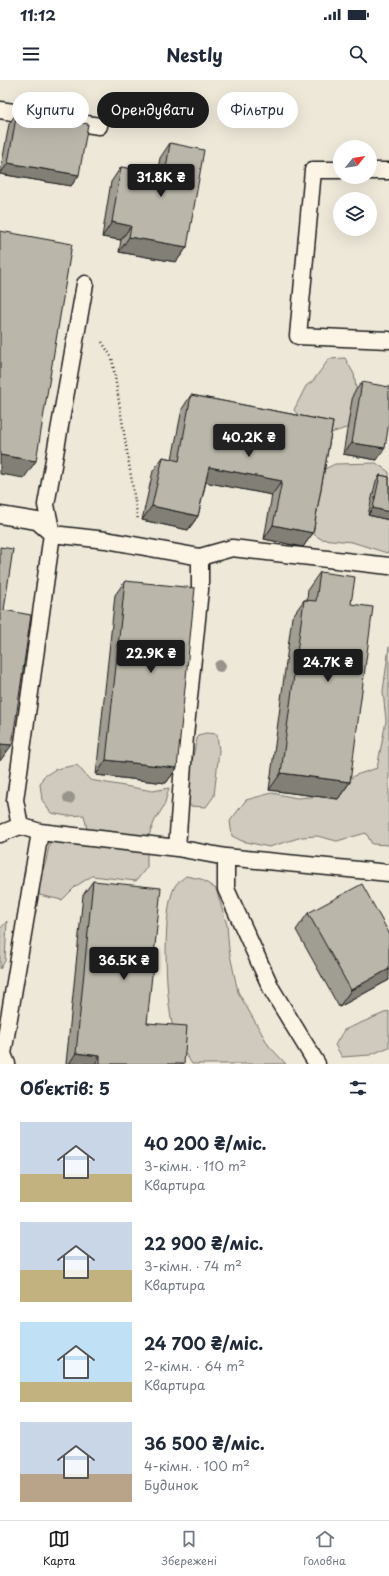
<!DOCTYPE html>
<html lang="uk">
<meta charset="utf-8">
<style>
:root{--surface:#fff;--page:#f6f6f7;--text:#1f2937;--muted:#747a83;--line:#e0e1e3;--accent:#1c1c1c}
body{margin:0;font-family:"Playpen Sans",sans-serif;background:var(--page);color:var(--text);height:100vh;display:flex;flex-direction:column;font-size:15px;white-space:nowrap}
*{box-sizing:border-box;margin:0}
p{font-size:13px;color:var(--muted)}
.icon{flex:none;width:22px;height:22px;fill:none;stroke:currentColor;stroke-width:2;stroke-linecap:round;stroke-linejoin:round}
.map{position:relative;height:984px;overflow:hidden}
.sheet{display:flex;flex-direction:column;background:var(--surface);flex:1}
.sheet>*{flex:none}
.hud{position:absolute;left:12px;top:12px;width:365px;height:36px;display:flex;gap:8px}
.needle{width:26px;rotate:60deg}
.fabs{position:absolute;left:333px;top:60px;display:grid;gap:8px}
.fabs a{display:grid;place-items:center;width:44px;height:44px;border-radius:50%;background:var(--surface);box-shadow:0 4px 16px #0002;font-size:20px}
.price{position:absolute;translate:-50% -34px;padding:0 9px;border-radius:4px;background:var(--accent);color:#fff;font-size:13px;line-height:26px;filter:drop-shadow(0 1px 2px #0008)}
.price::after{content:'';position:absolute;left:50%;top:24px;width:12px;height:9px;margin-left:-6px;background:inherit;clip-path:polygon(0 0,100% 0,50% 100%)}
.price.active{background:#222;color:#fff}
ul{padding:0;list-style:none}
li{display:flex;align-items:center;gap:12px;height:100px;padding:0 20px}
li span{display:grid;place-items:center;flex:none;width:112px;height:80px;border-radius:0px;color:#555}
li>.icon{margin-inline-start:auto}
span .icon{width:48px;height:48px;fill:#fffc;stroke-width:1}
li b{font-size:17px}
h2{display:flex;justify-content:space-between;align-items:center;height:48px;padding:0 20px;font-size:17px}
.tag{padding:0 14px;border-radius:18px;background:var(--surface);box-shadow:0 4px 16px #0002;font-size:14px;line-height:36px}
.tag.active{background:var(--accent);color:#fff}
.status{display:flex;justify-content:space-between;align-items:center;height:28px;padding:0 20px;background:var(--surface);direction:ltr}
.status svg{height:11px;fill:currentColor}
header{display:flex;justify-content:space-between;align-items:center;height:52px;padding:0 20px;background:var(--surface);font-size:18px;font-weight:700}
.menu{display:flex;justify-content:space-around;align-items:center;height:56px;border-top:1px solid var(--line);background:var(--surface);font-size:11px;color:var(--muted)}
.menu a{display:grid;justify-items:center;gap:2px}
.menu .active{color:var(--accent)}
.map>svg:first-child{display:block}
.green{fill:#cfcabd;stroke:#76736c}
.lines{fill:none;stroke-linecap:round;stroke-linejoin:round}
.service-casing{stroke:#1c1c1c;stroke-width:19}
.path{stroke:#1c1c1c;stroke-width:2.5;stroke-dasharray:1 3;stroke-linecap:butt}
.service{stroke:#fcf5e5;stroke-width:16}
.tree{fill:#98948b}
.wall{fill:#a09d92;stroke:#1c1c1c}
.shaded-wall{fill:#827f77;stroke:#1c1c1c}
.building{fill:#bab6aa;stroke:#1c1c1c}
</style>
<div class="status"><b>11:12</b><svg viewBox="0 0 49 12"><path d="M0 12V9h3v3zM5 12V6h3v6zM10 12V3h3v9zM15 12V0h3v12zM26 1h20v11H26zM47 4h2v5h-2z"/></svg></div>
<header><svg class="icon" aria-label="menu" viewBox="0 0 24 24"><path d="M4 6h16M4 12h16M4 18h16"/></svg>Nestly<svg class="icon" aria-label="search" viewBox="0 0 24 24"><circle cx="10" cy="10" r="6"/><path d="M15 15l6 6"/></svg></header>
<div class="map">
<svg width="389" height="984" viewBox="0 0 389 984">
<rect width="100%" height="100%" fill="#eee8d9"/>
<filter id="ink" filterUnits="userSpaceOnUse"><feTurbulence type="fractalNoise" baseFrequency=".025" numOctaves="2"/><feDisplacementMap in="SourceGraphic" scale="8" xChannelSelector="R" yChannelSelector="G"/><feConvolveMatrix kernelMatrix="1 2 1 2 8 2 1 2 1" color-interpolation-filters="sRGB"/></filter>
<g filter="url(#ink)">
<path class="green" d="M345,278L354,294L358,321L352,346L331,353L307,345L294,330L306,306L313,301L329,279Z
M376,383L389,392V471L387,473L352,462L321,459L298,444L304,399L335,384Z
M389,567V765L372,764L366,753L337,761L317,756L302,757L269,767L242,761L232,756L230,741L246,720L272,713L297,718L323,716L356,695L377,688L386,641L383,611Z
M206,653L217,654L219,671L214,716L206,727L189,726C187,701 192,679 198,655Z
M77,685L90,700L153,711L169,708L164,726L155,740L147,760V787L136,801L92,796L76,806L62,820L39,815V800L46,781L51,756L67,749H87L84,735L67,736L51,733L42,720L40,704L43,697L56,689Z
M186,796L201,799L216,809L227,845L229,870L238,912L269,966L286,984H192C187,976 180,967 176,958C165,931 161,831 175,806C177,802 183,799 186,796Z
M7,841L5,881L0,889V849Z
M389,931V967L370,975L342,977L335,965L344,950Z"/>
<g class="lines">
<defs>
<path id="service" d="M0,30L38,36
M67,41L99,46
M340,90H313L298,256L389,260
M370,91H389
M0,435L37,441L52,454L106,460L200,477L232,468L389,486
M20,746L15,720L52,454L46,425L85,204
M0,754L20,746L40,752L177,768L226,777V809L272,910L317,984
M177,768L185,656L200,510V477
M226,777L389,793
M7,984L3,974L40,752"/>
</defs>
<use href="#service" class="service-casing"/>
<path class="path" d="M102,262L112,278L138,440"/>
<use href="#service" class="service"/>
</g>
<g class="tree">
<circle cx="220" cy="586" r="6"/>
<circle cx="69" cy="718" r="6"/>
</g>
<path class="wall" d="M17,32L79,95L71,106L0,94L9,44Z
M170,63L187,167L176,182L119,172L121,160L102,157L111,102L121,87L157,94L160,78Z
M362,302L377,380L343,374L353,314Z
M191,315L333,342L313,453L303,467L264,459L272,415L206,402L198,436L188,450L142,440L153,391L163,377L172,379L182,329Z
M380,395L389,397V440L368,435L376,401Z
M320,492L351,524L350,702L338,719L269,710L292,537L304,520H307L308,509Z
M125,501L177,688L166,703L96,695L115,515Z
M93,801L147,943L184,984H66L83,815Z
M308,833L389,900L339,927L296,850Z"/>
<path class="shaded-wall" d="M8,83L79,95L71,106L0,94Z
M112,142L131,146L121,160L102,157Z
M129,157L187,167L176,182L119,172Z
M352,363L385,368L377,380L343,374Z
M0,375L36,381L24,398L0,394Z
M209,387L282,401L272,415L199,401Z
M152,426L198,436L188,450L142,440Z
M373,428L389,432V440L368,435Z
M273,445L313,453L303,467L264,459Z
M0,664L12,665L0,681Z
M106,680L177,688L166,703L96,695Z
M281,693L350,702L338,719L269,710Z
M389,889V900L339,927L351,910Z
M76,973L100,976L95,984H69Z"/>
<path class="building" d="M17,32L88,44L79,95L8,83Z
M170,63L204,70L187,167L129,157L131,146L112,142L121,87L165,95Z
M0,151L72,164L36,381L0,375Z
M362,302L389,307V342L385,368L352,363Z
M191,315L333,342L313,453L273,445L282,401L209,387L198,436L152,426L163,377L179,381Z
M380,395L389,397V432L373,428Z
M0,467L13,469L4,530L31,535L12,665L0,664Z
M320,492L355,497L351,524L373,527L350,702L281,693L304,520L316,521Z
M125,501L195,508L177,688L106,680Z
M93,801L161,808L147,943L187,946L184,984H100V976L76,973Z
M362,804L389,853V889L351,910L308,833Z"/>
</g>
</svg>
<div class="fabs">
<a><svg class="needle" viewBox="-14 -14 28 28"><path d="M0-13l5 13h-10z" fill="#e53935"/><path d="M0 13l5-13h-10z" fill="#747a83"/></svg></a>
<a><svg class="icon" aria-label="layers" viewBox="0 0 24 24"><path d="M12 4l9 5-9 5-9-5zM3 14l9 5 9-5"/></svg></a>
</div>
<b class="price" style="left:161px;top:118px">31.8K ₴</b>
<b class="price active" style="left:249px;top:378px">40.2K ₴</b>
<b class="price" style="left:151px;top:594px">22.9K ₴</b>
<b class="price" style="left:328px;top:603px">24.7K ₴</b>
<b class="price" style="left:124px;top:901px">36.5K ₴</b>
<div class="hud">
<a class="tag">Купити</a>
<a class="tag active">Орендувати</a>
<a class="tag">Фільтри</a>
</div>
</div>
<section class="sheet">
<h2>Об’єктів: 5<svg class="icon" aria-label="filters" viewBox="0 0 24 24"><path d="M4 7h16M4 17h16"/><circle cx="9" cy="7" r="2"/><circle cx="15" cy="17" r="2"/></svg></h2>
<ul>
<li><span style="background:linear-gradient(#c9d6e8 65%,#c2b280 0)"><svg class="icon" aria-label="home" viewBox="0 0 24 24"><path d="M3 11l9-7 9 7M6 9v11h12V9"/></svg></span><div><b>40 200 ₴/міс.</b><p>3-кімн. · 110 m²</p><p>Квартира</p></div></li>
<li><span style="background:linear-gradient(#c9d6e8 60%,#c2b280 0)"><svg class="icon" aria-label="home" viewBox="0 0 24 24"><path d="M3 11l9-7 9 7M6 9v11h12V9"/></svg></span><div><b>22 900 ₴/міс.</b><p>3-кімн. · 74 m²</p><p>Квартира</p></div></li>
<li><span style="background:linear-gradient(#bfe0f5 75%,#c2b280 0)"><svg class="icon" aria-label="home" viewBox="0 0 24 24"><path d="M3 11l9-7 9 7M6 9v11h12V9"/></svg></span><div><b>24 700 ₴/міс.</b><p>2-кімн. · 64 m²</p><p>Квартира</p></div></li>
<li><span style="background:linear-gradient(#c9d6e8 65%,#b9a48a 0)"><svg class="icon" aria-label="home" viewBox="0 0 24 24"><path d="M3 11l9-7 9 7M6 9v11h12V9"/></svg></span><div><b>36 500 ₴/міс.</b><p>4-кімн. · 100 m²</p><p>Будинок</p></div></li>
</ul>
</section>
<nav class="menu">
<a class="active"><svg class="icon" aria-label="map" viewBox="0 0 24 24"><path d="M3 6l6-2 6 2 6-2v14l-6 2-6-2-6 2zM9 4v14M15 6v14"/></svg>Карта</a>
<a><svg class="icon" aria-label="saved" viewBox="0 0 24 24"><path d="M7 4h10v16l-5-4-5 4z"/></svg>Збережені</a>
<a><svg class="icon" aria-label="home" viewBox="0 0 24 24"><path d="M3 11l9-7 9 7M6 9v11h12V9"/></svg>Головна</a>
</nav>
